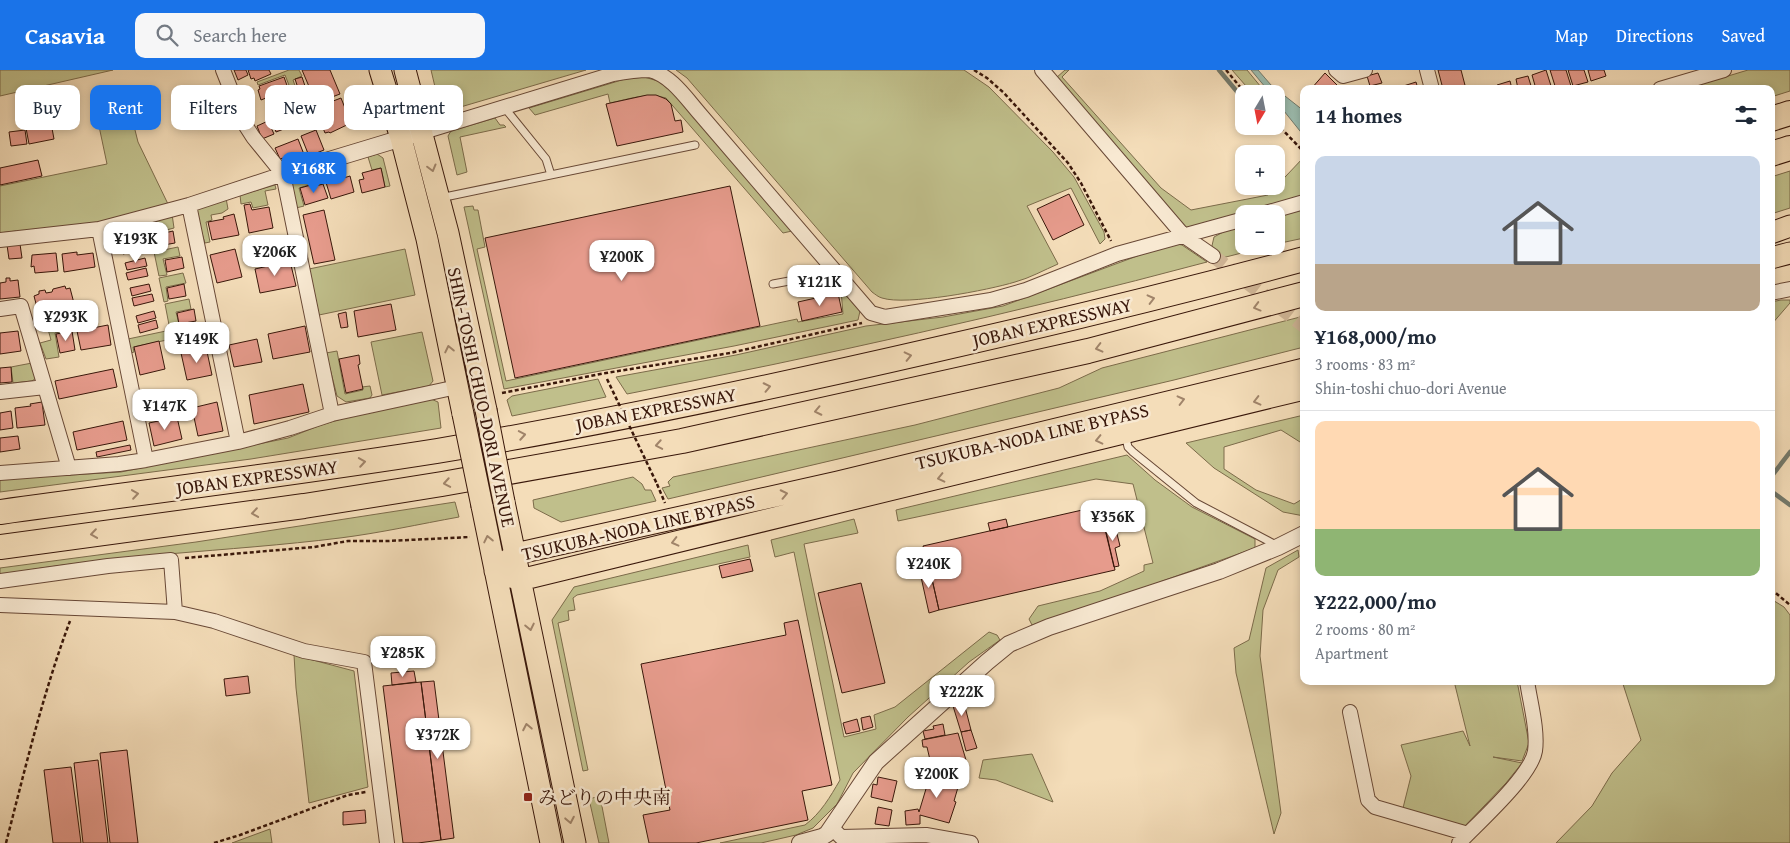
<!DOCTYPE html>
<meta charset="utf-8">
<style>
:root{--surface:#fff;--page:#f6f6f7;--text:#1f2937;--muted:#747a83;--line:#e0e1e3;--accent:#1a73e8}
body{margin:0;font-family:"Gentium Book Plus","Noto Serif JP",serif;background:var(--page);color:var(--text);height:100vh;display:flex;flex-direction:column;font-size:19px;white-space:nowrap}
*{box-sizing:border-box;margin:0}
p{font-size:16px;color:var(--muted)}
.icon{flex:none;width:28px;height:28px;fill:none;stroke:currentColor;stroke-width:2;stroke-linecap:round;stroke-linejoin:round}
.map{position:relative;flex:1;overflow:hidden}
.side{position:absolute;left:1300px;top:15px;width:475px;height:600px;display:flex;flex-direction:column;background:var(--surface);border-radius:10px;box-shadow:0 2px 8px #0003}
.side>*{flex:none}
.hud{position:absolute;left:15px;top:15px;width:475px;height:45px;display:flex;gap:10px}
.needle{width:32px;rotate:190deg}
.buttons{position:absolute;left:1235px;top:15px;display:grid;gap:10px}
.buttons a{display:grid;place-items:center;width:50px;height:50px;border-radius:10px;background:var(--surface);box-shadow:0 2px 8px #0003;font-size:25px}
.price{position:absolute;translate:-50% -42px;padding:0 11px;border-radius:10px;background:#fff;color:#222;font-size:16px;line-height:32px;filter:drop-shadow(0 1px 2px #0008)}
.price::after{content:'';position:absolute;left:50%;top:30px;width:15px;height:11px;margin-left:-8px;background:inherit;clip-path:polygon(0 0,100% 0,50% 100%)}
.price.current{background:var(--accent);color:#fff}
ul{padding:0;list-style:none}
li{display:grid;align-content:center;gap:10px;height:265px;padding:0 15px}
li+li{border-top:1px solid var(--line)}
li span{display:grid;place-items:center;height:155px;border-radius:10px;color:#555}
li>.icon{margin-inline-start:auto}
span .icon{width:90px;height:90px;fill:#fffc;stroke-width:1}
li b{font-size:21px}
h2{display:flex;justify-content:space-between;align-items:center;height:60px;padding:0 15px;font-size:21px}
.pill{padding:0 18px;border-radius:10px;background:var(--surface);box-shadow:0 2px 8px #0003;font-size:18px;line-height:45px}
.pill.current{background:var(--accent);color:#fff}
header{display:flex;align-items:center;gap:30px;box-sizing:border-box;height:70px;padding:0 25px;background:var(--accent);color:#fff}
header strong{font-size:24px}
nav{display:flex;gap:28px;margin-inline-start:auto;font-size:18px}
.search{width:350px;height:45px;background:var(--page);display:flex;align-items:center;gap:12px;box-sizing:border-box;padding:0 18px;border-radius:10px;color:var(--muted);font-size:19px}
.map>svg:first-child{display:block}
.green{fill:#c0bf8b;stroke:#7c6b4a}
.water{fill:#9cbcae;stroke:#747a6c}
.lines{fill:none;stroke-linecap:round;stroke-linejoin:round}
.stream{stroke:#747a6c;stroke-width:4.5}
.building{fill:#e69b8c;stroke:#39170a}
.minor-tunnel{stroke:#cfb596;stroke-width:14;stroke-dasharray:14 7;stroke-linecap:butt}
.service-casing{stroke:#684836;stroke-width:9}
.minor-casing{stroke:#684836;stroke-width:16}
.tertiary-casing{stroke:#684836;stroke-width:18}
.primary-casing{stroke:#39170a;stroke-width:23}
.motorway-casing{stroke:#39170a;stroke-width:26}
.path{stroke:#39170a;stroke-width:2.5;stroke-dasharray:4 2.5;stroke-linecap:butt}
.service{stroke:#f8e9d2;stroke-width:7}
.minor{stroke:#f8e9d2;stroke-width:14}
.tertiary{stroke:#f8e9d2;stroke-width:16}
.primary{stroke:#f4ddb9;stroke-width:21}
.motorway{stroke:#f4ddb9;stroke-width:24}
.primary-bridge-casing{stroke:#39170a;stroke-width:23;stroke-linecap:butt}
.path-bridge{stroke:#39170a;stroke-width:2.5;stroke-dasharray:4 2.5;stroke-linecap:butt}
.primary-bridge{stroke:#f4ddb9;stroke-width:21}
.oneway{stroke:#a0846a}
.poi-dot{fill:#8f2418;stroke:#f8e9d2;stroke-width:2}
.labels{text-anchor:middle;stroke-width:5;stroke-linejoin:round;paint-order:stroke}
.street-label{font-size:19px;fill:#39170a;stroke:#f8e9d2}
.poi-label{font-size:19px;fill:#39170a;stroke:#f8e9d2;text-anchor:start}
</style>
<header>
<strong>Casavia</strong>
<div class="search"><svg class="icon" aria-label="search" viewBox="0 0 24 24"><circle cx="10" cy="10" r="6"/><path d="M15 15l6 6"/></svg>Search here</div>
<nav><a>Map</a><a>Directions</a><a>Saved</a></nav>
</header>
<div class="map">
<svg width="1790" height="773" viewBox="0 0 1790 773">
<rect width="100%" height="100%" fill="#f4ddb9"/>
<filter id="stains"><feTurbulence type="fractalNoise" baseFrequency=".004" numOctaves="4"/><feColorMatrix values="0 0 0 0 .2 0 0 0 0 .09 0 0 0 0 .02 0 0 0 .5 -.17"/></filter>
<radialGradient id="worn" r=".72"><stop offset=".6" stop-color="#630" stop-opacity="0"/><stop offset="1" stop-color="#630" stop-opacity=".3"/></radialGradient>
<path class="green" d="M0,0H113L0,26Z
M289,0H299L302,6L293,10L297,21L292,23L285,5L258,15L257,12Z
M431,0H586L447,41L440,38Z
M676,0H964L989,17L1053,82L1074,107L1104,162L1105,169L1100,174L1071,118L1027,136L1058,194C1044,200 1030,208 1015,212C989,220 906,236 882,228C878,227 875,224 872,222L687,8Z
M1065,0H1069L1062,7L1161,118L1191,140L1268,125L1304,87V126L1185,158L1056,8Z
M1232,0H1247L1261,17V24H1253Z
M1748,0H1790V21L1771,27V19H1685Z
M644,7L658,11L672,22L792,161L783,163L666,28C647,22 630,29 610,33L608,24L535,45L529,38L625,9Z
M128,32L138,72L168,134L89,155L18,165L16,161L0,163V116L107,94L96,42Z
M495,48L500,55H504L506,57L460,67L467,102L457,105L448,66L451,61Z
M377,84L383,88L390,116L385,117L381,98L372,100L368,87Z
M1790,101V138L1771,144V107Z
M306,106L309,115L299,118L304,136L296,138L291,116L295,109Z
M275,115L276,119L265,121L268,135L253,138L251,132L241,134L240,125Z
M226,128L228,139L222,143L211,145L212,150L206,152L210,172L205,173L196,145L199,137Z
M473,136L474,140H478L485,177L477,179L506,311L797,249L798,252L843,244L841,220L860,241L858,250L734,276L504,319L464,137Z
M1304,138V168L1276,174V146Z
M172,144L174,158L155,163L157,178L154,179L148,152Z
M1244,155V176H1269L1222,188L1211,180L1214,167L1227,160Z
M1172,173L1182,175L1207,192C1016,243 822,286 627,324L616,307L736,285L866,256L943,247L1003,236Z
M178,177L180,186L163,189L167,205L159,206L154,182Z
M405,179L415,225L319,245L309,199Z
M183,203L186,213L166,217L168,231L164,232L159,208Z
M189,229L191,239L176,242L180,258L170,260L165,234Z
M1781,230H1790V233L1771,255V232Z
M93,243L96,254L55,263L59,287L46,289L40,273L51,270L46,252Z
M1304,246V277L1174,310L668,429L662,418L670,416L668,412L673,407L915,355L1059,318L1102,298Z
M166,261L167,270L133,277L134,282L131,283L128,269Z
M422,262L433,311L429,316L382,325L371,272Z
M337,281L345,324L363,320L362,317L370,316L372,325L370,328L346,332L337,326L326,283Z
M32,293L36,308L32,311L13,313L11,297Z
M598,309L606,327L512,346L507,330L512,326Z
M431,329L438,332L441,358L251,389L0,422V409L121,402L288,368L321,355L348,347Z
M1304,345V371L1300,372L1281,360L1224,377V399L1256,420L1294,434L1304,428V446L1283,442L1214,398L1186,373Z
M1127,385L1155,410L1192,437L1255,469V478L1101,533L1032,555L1029,549L1038,536L1100,521L1144,501V495L1153,493L1133,414L1096,409L898,451L896,440Z
M633,407L642,414L645,420H651L656,431L561,452L534,438L533,430Z
M455,432L459,447C420,454 380,463 340,468C227,482 112,484 0,505V498L196,472Z
M854,449L858,463L804,474L844,667L876,659L874,645L895,637L989,562L997,565L1000,570L969,592L908,647L853,703L837,734L813,758L796,765L761,773H720L805,755C821,743 830,727 840,710L794,482L775,487L771,470Z
M748,475L750,487L577,525L573,528L575,540L568,541L569,550L558,553L588,700L583,701L552,550L574,517Z
M1298,480L1299,487L1278,500L1263,540L1260,586L1281,743L1274,764L1236,603L1234,578L1249,570L1266,498Z
M1771,529L1784,537L1790,545V773H1556L1592,736L1612,703L1641,670L1622,611H1771Z
M294,585L354,601L368,717L309,733L296,618Z
M1454,611H1517L1529,673L1522,691L1493,687L1522,693L1506,713L1463,758L1403,738L1411,706L1401,675L1463,661L1470,676Z
M1032,684L1053,732L996,710L979,708L983,690Z
M600,726L609,773H599L589,729Z
M270,759L272,773H232Z"/>
<path class="water" d="M1251,0H1258L1271,15L1304,41V66L1276,31V24H1271Z"/>
<g class="lines">
<path class="stream" d="M1219,0L1244,30
M1771,407L1790,382
M1771,421L1790,435"/>
</g>
<path class="building" d="M234,0H246L248,5L238,10Z
M248,0H269L271,4L255,11L254,8L251,9Z
M302,0H330L340,24L316,33Z
M1438,0H1461L1466,19H1443Z
M1546,0L1552,19H1536L1532,5Z
M1550,0H1566L1571,16L1556,19Z
M1568,0H1584L1588,12L1573,16Z
M1588,0H1604L1606,6L1591,11Z
M1325,3L1337,15L1333,19H1311Z
M1378,3L1382,13L1370,16L1367,6Z
M1528,6L1532,19H1518L1516,9Z
M284,7L290,24L267,33L266,28L261,30L258,20L260,19L259,16Z
M302,7L306,19L299,21L295,9Z
M1510,11L1512,19H1499L1497,15Z
M1416,12L1418,19H1394Z
M209,24L212,37L187,43L184,30Z
M647,25H656L666,29L671,34L675,51L681,50L683,62L617,76L606,34Z
M341,28L351,53L330,63L329,62L325,63L315,38Z
M307,29L313,44L287,54L289,57L276,62L270,45L277,41L276,38L289,32L290,36Z
M41,31L45,32L49,52L28,56L24,36Z
M268,51L274,64L262,69L257,56Z
M51,53L54,69L29,74L26,58Z
M25,60L27,74L11,76L9,62Z
M316,60L324,80L309,86L301,66Z
M298,69L305,87L296,90L295,87L292,88L291,86L280,89L275,78Z
M38,90L42,106L0,115V98Z
M381,98L385,117L362,123L359,110L364,109L362,103Z
M336,106L337,110L350,106L354,122L331,129L325,109Z
M323,114L328,128L305,135L300,118L311,115L312,117Z
M730,116L760,256L515,308L485,168Z
M1069,124L1084,155L1053,170L1037,139Z
M250,134L252,140L269,137L273,158L249,163L244,135Z
M324,140L335,190L314,194L303,145Z
M234,144L239,165L212,170L208,152L224,149L223,147Z
M173,161L175,173L158,176L156,165Z
M139,162L140,169L121,174L119,166Z
M141,171L143,179L123,184L121,176Z
M20,174L22,188L9,189L7,175Z
M235,179L242,207L217,213L210,185Z
M77,182V185L93,183L95,197L64,202L62,184Z
M56,183L58,201L35,203L34,196L31,197L32,185Z
M182,187L184,198L167,202L165,190Z
M145,188L147,196L127,200L125,193Z
M290,191L296,216L260,223L255,199Z
M146,198L148,206L128,210L126,203Z
M6,208H10V211L18,210L20,227L0,229V213L6,212Z
M149,214L151,221L132,226L130,218Z
M184,214L186,226L169,229L167,218Z
M65,216L66,219L70,218L76,241L40,249L34,226L39,224V221L45,220L46,223L52,222L53,219Z
M838,223L842,242L802,251L798,232Z
M152,224L154,231L134,236L132,228Z
M391,234L396,260L358,267L354,241Z
M194,239L196,251L179,254L177,243Z
M154,241L156,248L138,253L136,246Z
M346,242L348,257L341,258L338,244Z
M156,250L158,258L140,263L138,255Z
M108,255L111,275L81,280L77,261Z
M305,256L310,282L273,289L268,264Z
M18,261L21,281L0,284V263Z
M72,261L75,280L60,283L56,264Z
M257,269L262,292L234,297L229,275Z
M159,271L165,299L140,305L134,277Z
M206,277L212,305L187,310L181,283Z
M359,285L360,294L358,295L363,319L346,323L339,289Z
M11,297L12,312L0,313V298Z
M113,299L117,317L59,329L55,311Z
M303,314L309,342L254,354L249,325Z
M42,332L45,355L17,358L15,338L31,336L30,334Z
M217,332L223,361L198,366L192,338Z
M11,341L13,358L0,360V343Z
M177,347L182,369L154,376L149,353Z
M123,351L127,370L77,380L73,362Z
M18,366L20,379L0,382V368Z
M130,375L131,380L97,387L96,382Z
M1109,434L1112,448L1107,449L1105,435Z
M1100,436L1115,500L939,540L929,496L919,498L917,489L926,487L923,476Z
M1006,449L1008,457L990,461L988,453Z
M1114,452L1120,476L1115,478L1119,496L1114,497L1104,455Z
M750,489L753,501L722,508L719,496Z
M929,496L939,540L929,543L919,498Z
M861,513L885,613L842,623L818,523Z
M798,550L832,715L802,721L808,750L696,773H649L643,745L670,740L641,594L786,565L784,553Z
M414,601L416,612L392,615L391,603Z
M248,606L250,623L226,626L224,609Z
M434,611L454,768L441,770L421,612Z
M421,612L441,770L418,773H403L383,616Z
M964,633L971,660L961,662L953,636Z
M870,646L873,657L863,660L861,648Z
M857,649L860,661L846,664L843,653Z
M943,654L945,665L925,669L923,661L934,659L933,656Z
M971,660L977,678L966,681L961,662Z
M958,663L966,690L949,696L948,694L942,695L940,689L930,690L927,677H923L922,670Z
M127,680L138,773H110L100,683Z
M98,690L108,773H83L74,693Z
M71,697L81,773H53L44,700Z
M932,699L961,707L954,731L956,732L949,753L920,745V754L906,755L905,741L918,739L919,742Z
M878,707L897,711L892,732L871,727L873,714L877,715Z
M878,737L892,740L889,756L875,754Z
M365,740L366,753L343,755V742Z"/>
<g class="lines">
<path class="minor-tunnel" d="M1213,186L1304,256"/>
<defs>
<path id="service" d="M504,37L546,89L551,105
M440,128L695,75
M773,214L811,207L829,194
M1125,364L1128,377L1133,382L1196,433L1276,475"/>
<path id="minor" d="M223,0L244,53L253,67L283,104L332,344
M1042,0L1184,166L1213,186
M1336,0L1343,6L1365,0
M1427,0L1432,19
M1660,19L1724,0
M423,62L613,4C624,2 638,0 649,0C671,5 686,28 700,44L871,243L885,247L991,230L1026,220L1117,184L1244,149
M189,135L238,372
M1262,144L1304,132
M99,159L146,390
M0,170L99,159L189,135L283,104
M1771,223L1790,219
M0,239L21,236L69,398
M0,322L45,317
M0,403L119,394L146,390L238,372L290,358L332,344L457,317
M0,511L108,496L171,490L175,542L214,551L304,581L364,592L387,773
M0,535L175,542
M1350,642L1368,730L1375,737L1468,764
M832,758L841,767L926,765L971,773
M1459,773C1478,753 1531,706 1535,681C1538,660 1530,632 1527,611"/>
<path id="tertiary" d="M283,104L412,65
M800,773L822,767L827,764L876,692L987,592L1009,574L1049,557L1219,501L1278,477L1304,464"/>
<path id="primary" d="M380,0L401,68L427,169L463,344
M405,0L448,163L486,340
M1771,163L1790,156
M1771,188L1790,183
M504,432L575,773
M482,436L551,773
M495,501L515,484L838,412L1304,299
M495,501L520,510L1304,319"/>
<path id="motorway" d="M1771,49L1790,43
M1771,84L1790,78
M0,442C146,422 291,404 437,381C604,353 769,318 934,280C1058,252 1181,222 1304,189
M0,477L304,436L442,414L682,371L1088,281L1304,224"/>
</defs>
<use href="#service" class="service-casing"/>
<use href="#minor" class="minor-casing"/>
<use href="#tertiary" class="tertiary-casing"/>
<use href="#primary" class="primary-casing"/>
<use href="#motorway" class="motorway-casing"/>
<path class="path" d="M974,0L987,8L1004,23L1068,93L1081,113L1111,171
M1226,0L1246,24
M1276,53L1304,82
M502,323L606,303L730,283L862,253
M657,414L665,433
M185,488L314,477L348,471H388L470,467
M1771,519L1790,535
M6,773C25,699 43,623 70,551
M214,773L240,765L348,725L366,722"/>
<use href="#service" class="service"/>
<use href="#minor" class="minor"/>
<use href="#tertiary" class="tertiary"/>
<use href="#primary" class="primary"/>
<use href="#motorway" class="motorway"/>
<defs>
<path id="primary-bridge" d="M486,340L504,432
M463,344L482,436"/>
</defs>
<use href="#primary-bridge" class="primary-bridge-casing"/>
<path class="path-bridge" d="M607,309L657,414"/>
<use href="#primary-bridge" class="primary-bridge"/>
</g>
<defs><path id="oneway-chevron" d="M-2-3.5L2.5 0L-2 3.5" fill="none" stroke-width="1.6" stroke-linecap="round" stroke-linejoin="round" transform="scale(1.25)"/></defs>
<g class="oneway">
<use href="#oneway-chevron" transform="translate(432 98) rotate(75)"/>
<use href="#oneway-chevron" transform="translate(1151 229) rotate(-14)"/>
<use href="#oneway-chevron" transform="translate(1257 237) rotate(165)"/>
<use href="#oneway-chevron" transform="translate(1099 278) rotate(166)"/>
<use href="#oneway-chevron" transform="translate(449 279) rotate(-102)"/>
<use href="#oneway-chevron" transform="translate(908 286) rotate(-13)"/>
<use href="#oneway-chevron" transform="translate(767 317) rotate(-12)"/>
<use href="#oneway-chevron" transform="translate(1181 330) rotate(-14)"/>
<use href="#oneway-chevron" transform="translate(1257 331) rotate(166)"/>
<use href="#oneway-chevron" transform="translate(818 341) rotate(168)"/>
<use href="#oneway-chevron" transform="translate(522 365) rotate(-10)"/>
<use href="#oneway-chevron" transform="translate(1099 370) rotate(167)"/>
<use href="#oneway-chevron" transform="translate(659 375) rotate(170)"/>
<use href="#oneway-chevron" transform="translate(362 392) rotate(-9)"/>
<use href="#oneway-chevron" transform="translate(941 408) rotate(167)"/>
<use href="#oneway-chevron" transform="translate(447 413) rotate(170)"/>
<use href="#oneway-chevron" transform="translate(135 424) rotate(-8)"/>
<use href="#oneway-chevron" transform="translate(784 424) rotate(-12)"/>
<use href="#oneway-chevron" transform="translate(255 443) rotate(172)"/>
<use href="#oneway-chevron" transform="translate(94 464) rotate(172)"/>
<use href="#oneway-chevron" transform="translate(488 469) rotate(-102)"/>
<use href="#oneway-chevron" transform="translate(675 472) rotate(166)"/>
<use href="#oneway-chevron" transform="translate(530 557) rotate(78)"/>
<use href="#oneway-chevron" transform="translate(527 657) rotate(-101)"/>
<use href="#oneway-chevron" transform="translate(570 750) rotate(79)"/>
</g>
<rect class="poi-dot" x="523" y="722" width="10" height="10" rx="2.5"/>
<g class="labels">
<g class="street-label">
<text transform="translate(1052 252) rotate(-13)" y="7">JOBAN EXPRESSWAY</text>
<text transform="translate(482 327) rotate(78)" y="7">SHIN-TOSHI CHUO-DORI AVENUE</text>
<text transform="translate(656 339) rotate(-11)" y="7">JOBAN EXPRESSWAY</text>
<text transform="translate(1032 366) rotate(-13)" y="7">TSUKUBA-NODA LINE BYPASS</text>
<text transform="translate(257 407) rotate(-8)" y="7">JOBAN EXPRESSWAY</text>
<text transform="translate(638 457) rotate(-13)" y="7">TSUKUBA-NODA LINE BYPASS</text>
</g>
<g class="poi-label">
<text x="538" y="734">みどりの中央南</text>
</g>
</g>
<rect width="100%" height="100%" filter="url(#stains)"/>
<rect width="100%" height="100%" fill="url(#worn)"/>
</svg>
<div class="buttons">
<a><svg class="needle" viewBox="-14 -14 28 28"><path d="M0-13l5 13h-10z" fill="#e53935"/><path d="M0 13l5-13h-10z" fill="#747a83"/></svg></a>
<a>+</a>
<a>−</a>
</div>
<b class="price current" style="left:314px;top:124px">¥168K</b>
<b class="price" style="left:136px;top:194px">¥193K</b>
<b class="price" style="left:275px;top:207px">¥206K</b>
<b class="price" style="left:622px;top:212px">¥200K</b>
<b class="price" style="left:820px;top:237px">¥121K</b>
<b class="price" style="left:66px;top:272px">¥293K</b>
<b class="price" style="left:197px;top:294px">¥149K</b>
<b class="price" style="left:165px;top:361px">¥147K</b>
<b class="price" style="left:1113px;top:472px">¥356K</b>
<b class="price" style="left:929px;top:519px">¥240K</b>
<b class="price" style="left:403px;top:608px">¥285K</b>
<b class="price" style="left:962px;top:647px">¥222K</b>
<b class="price" style="left:438px;top:690px">¥372K</b>
<b class="price" style="left:937px;top:729px">¥200K</b>
<div class="hud">
<a class="pill">Buy</a>
<a class="pill current">Rent</a>
<a class="pill">Filters</a>
<a class="pill">New</a>
<a class="pill">Apartment</a>
</div>
<section class="side">
<h2>14 homes<svg class="icon" aria-label="filters" viewBox="0 0 24 24"><path d="M4 7h16M4 17h16"/><circle cx="9" cy="7" r="2"/><circle cx="15" cy="17" r="2"/></svg></h2>
<ul>
<li><span style="background:linear-gradient(#c9d6e8 70%,#b9a48a 0)"><svg class="icon" aria-label="home" viewBox="0 0 24 24"><path d="M3 11l9-7 9 7M6 9v11h12V9"/></svg></span><div><b>¥168,000/mo</b><p>3 rooms · 83 m²</p><p>Shin-toshi chuo-dori Avenue</p></div></li>
<li><span style="background:linear-gradient(#ffd9b3 70%,#8fb573 0)"><svg class="icon" aria-label="home" viewBox="0 0 24 24"><path d="M3 11l9-7 9 7M6 9v11h12V9"/></svg></span><div><b>¥222,000/mo</b><p>2 rooms · 80 m²</p><p>Apartment</p></div></li>
</ul>
</section>
</div>
